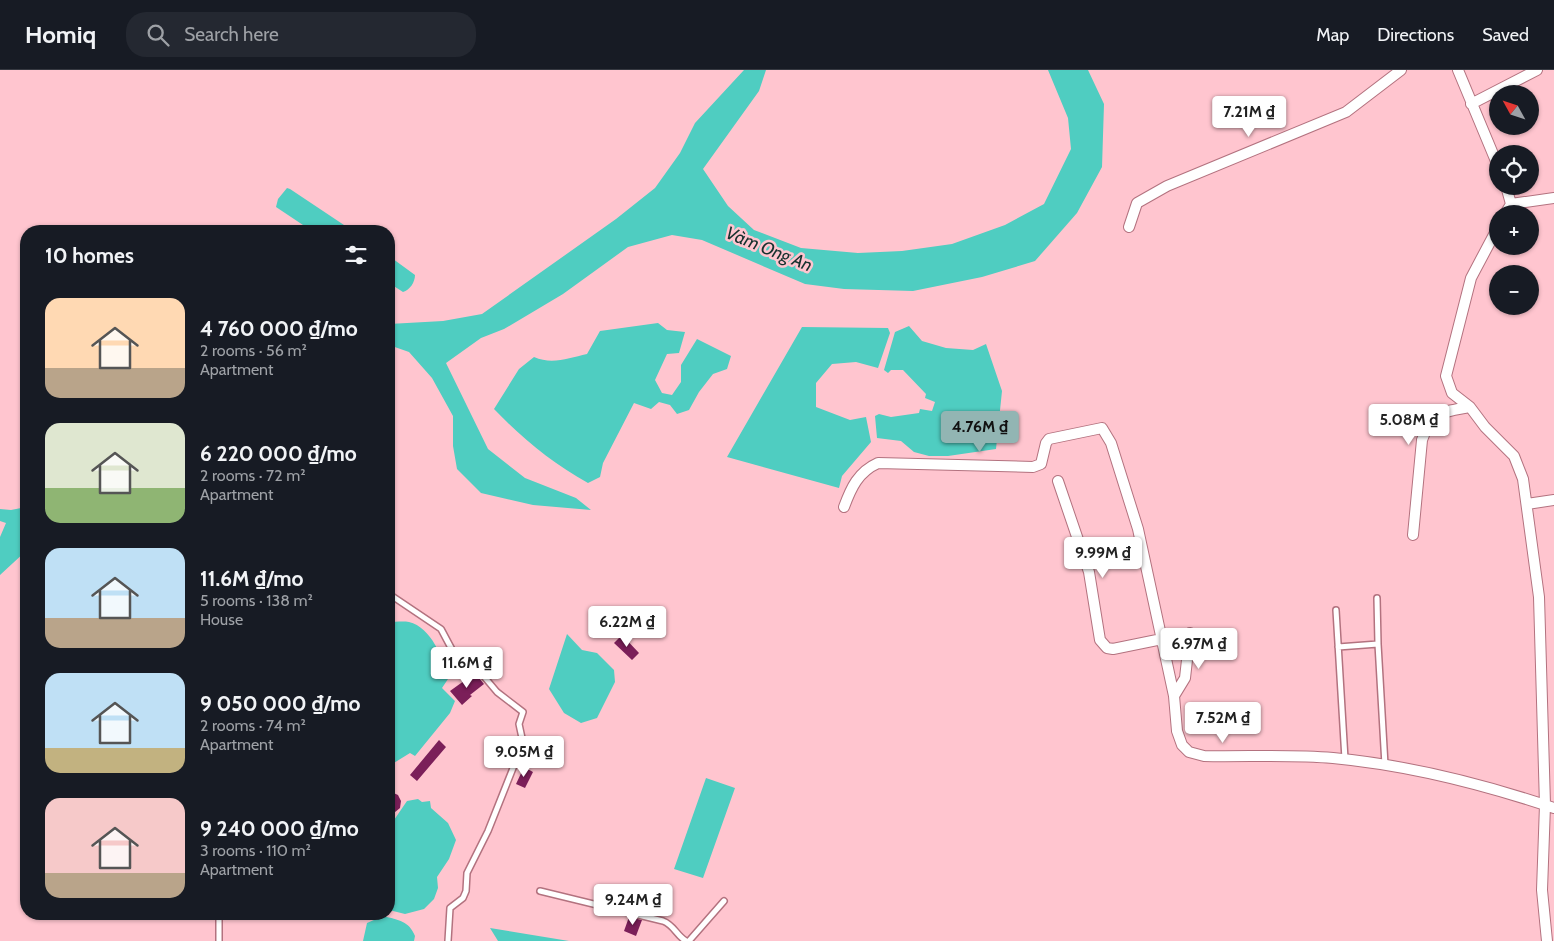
<!DOCTYPE html>
<meta charset="utf-8">
<style>
:root{--surface:#171b24;--page:#242831;--text:#f1f3f6;--muted:#9ea1a6;--line:#363941;--accent:#92b5b3}
body{margin:0;font-family:Cabin,sans-serif;background:var(--page);color:var(--text);height:100vh;display:flex;flex-direction:column;font-size:19px;white-space:nowrap}
*{box-sizing:border-box;margin:0}
p{font-size:16px;color:var(--muted)}
.icon{flex:none;width:28px;height:28px;fill:none;stroke:currentColor;stroke-width:2;stroke-linecap:round;stroke-linejoin:round}
.map{position:relative;flex:1;overflow:hidden}
.drawer{position:absolute;left:20px;top:155px;width:375px;height:695px;display:flex;flex-direction:column;background:var(--surface);border-radius:20px;box-shadow:0 1px 4px #0004}
.drawer>*{flex:none}
.needle{width:32px;rotate:310deg}
.controls{position:absolute;left:1489px;top:15px;display:grid;gap:10px}
.controls a{display:grid;place-items:center;width:50px;height:50px;border-radius:50%;background:var(--surface);box-shadow:0 1px 4px #0004;font-size:25px}
.price{position:absolute;translate:-50% -42px;padding:0 11px;border-radius:5px;background:#fff;color:#222;font-size:16px;line-height:32px;filter:drop-shadow(0 1px 2px #0008)}
.price::after{content:'';position:absolute;left:50%;top:30px;width:15px;height:11px;margin-left:-8px;background:inherit;clip-path:polygon(0 0,100% 0,50% 100%)}
.price.active{background:var(--accent);color:#111}
ul{padding:0;list-style:none}
li{display:flex;align-items:center;gap:15px;height:125px;padding:0 25px}
li span{display:grid;place-items:center;flex:none;width:140px;height:100px;border-radius:15px;color:#555}
li>.icon{margin-inline-start:auto}
span .icon{width:60px;height:60px;fill:#fffc;stroke-width:1}
li b{font-size:21px}
h2{display:flex;justify-content:space-between;align-items:center;height:60px;padding:0 25px;font-size:21px}
header{display:flex;align-items:center;gap:30px;box-sizing:border-box;height:70px;padding:0 25px;background:var(--surface);border-bottom:1px solid var(--line)}
header strong{font-size:24px}
nav{display:flex;gap:28px;margin-inline-start:auto;font-size:18px}
.search{width:350px;height:45px;background:var(--page);display:flex;align-items:center;gap:12px;box-sizing:border-box;padding:0 18px;border-radius:20px;color:var(--muted);font-size:19px}
.map>svg:first-child{display:block}
.water{fill:#4fcdc1}
.building{fill:#7b1f59}
.lines{fill:none;stroke-linecap:round;stroke-linejoin:round}
.lane-casing{stroke:#b3727f;stroke-width:8}
.street-casing{stroke:#b3727f;stroke-width:12}
.lane{stroke:#fff;stroke-width:5}
.street{stroke:#fff;stroke-width:10}
.labels{text-anchor:middle;stroke-width:5;stroke-linejoin:round;paint-order:stroke}
.water-label{font-size:18px;font-style:italic;fill:#16312e;stroke:#ffc5cf}
</style>
<header>
<strong>Homiq</strong>
<div class="search"><svg class="icon" aria-label="search" viewBox="0 0 24 24"><circle cx="10" cy="10" r="6"/><path d="M15 15l6 6"/></svg>Search here</div>
<nav><a>Map</a><a>Directions</a><a>Saved</a></nav>
</header>
<div class="map">
<svg width="1554" height="871" viewBox="0 0 1554 871">
<rect width="100%" height="100%" fill="#ffc5cf"/>
<path class="water" d="M744,0H766L759,21L703,99L728,136L754,160L801,178L858,183L902,181L952,174L1005,155L1044,134L1071,79L1068,48L1048,0H1088L1104,34L1102,97L1077,143L1035,191L982,207L913,221L844,219L805,214L702,170L672,165L628,177L563,224L504,259L481,268L446,293L488,379L525,408L576,428L591,440L533,435L481,423L457,399L453,376V346L432,308L409,282L389,275V254L443,251L482,244L616,149L655,118L680,83L695,53Z
M287,118L290,119L353,161H312L276,137L278,129Z
M389,186L415,205C415,212 410,220 403,222L389,213Z
M658,253L667,260L685,262L679,283L667,284L655,310L662,323L672,325L681,312V295L697,269L731,286L727,299L713,304L699,322L689,340L677,344L670,335L659,332L651,339L634,333L603,393L600,407L588,413C552,393 522,368 494,339L519,299L534,287C552,295 569,288 587,284L600,261Z
M909,256L922,271L946,278L973,280L986,274L1002,321L996,379L948,386H929L914,382L901,371L877,368L875,346L879,344L891,347L919,343L920,339L932,341L935,332L925,328L926,324L903,300H891L888,303L884,300L895,262Z
M802,257L888,258L890,263L878,298L856,292L832,294L816,313V337L850,350L866,347L871,372L842,406L839,418L727,387Z
M26,437V481L0,505V467L6,453L0,451V439L11,440Z
M389,552C395,552 403,551 409,552C431,557 444,589 448,609L442,618L455,631L450,643L415,686L410,683L389,696Z
M567,564L582,580L597,583L614,600L615,612L597,648L581,653L564,643L549,619Z
M706,708L735,718L703,808L674,799Z
M418,729L422,732L430,731L431,738L448,753L456,770L449,789L437,807L438,818L434,829L424,839L405,844L389,840V750H394L407,731Z
M383,846C399,850 409,851 415,866L414,871H363L367,853Z
M490,858L569,871H498Z"/>
<path class="building" d="M622,565L639,583L632,590L614,573Z
M475,603L484,614L470,625L472,626L462,635L450,621Z
M439,670L446,677L417,711L410,705Z
M524,697L533,702L525,718L516,714Z
M389,721L398,725L401,731L400,738L389,747Z
M629,847L642,850L636,866L624,861Z"/>
<g class="lines">
<defs>
<path id="lane" d="M389,524L441,559L457,589L476,597L497,622L523,642L519,654L522,668L519,683L488,761L467,803L466,821L463,828L450,838L448,871
M1377,528L1378,574
M1336,540L1345,689
M1338,577L1378,574L1385,695
M540,821L663,851C674,855 676,865 686,871
M219,871V844
M689,871L724,831"/>
<path id="street" d="M1458,0L1498,96
M1471,34L1537,0
M1511,134L1554,128
M1505,144L1511,134L1506,116
M1129,157L1137,133L1167,116L1346,42L1401,0
M1498,157L1471,208L1446,306L1452,323L1470,337L1485,357L1514,386L1523,409L1539,527L1545,735L1542,820L1547,871
M1058,411L1089,502L1100,570L1107,578L1113,579L1162,569
M1527,434L1554,430
M844,437C851,418 858,402 878,393L1033,397L1041,394L1046,373L1049,369L1102,358L1111,373L1138,459L1174,626L1177,661L1182,675L1189,682L1204,686C1246,687 1290,684 1333,688C1407,695 1483,714 1554,738
M1413,465L1422,370C1432,341 1442,342 1470,337
M1174,626L1185,608L1190,563"/>
</defs>
<use href="#lane" class="lane-casing"/>
<use href="#street" class="street-casing"/>
<use href="#lane" class="lane"/>
<use href="#street" class="street"/>
</g>
<g class="labels">
<g class="water-label">
<text transform="translate(769 179) rotate(22)" y="6">Vàm Ong An</text>
</g>
</g>
</svg>
<div class="controls">
<a><svg class="needle" viewBox="-14 -14 28 28"><path d="M0-13l5 13h-10z" fill="#e53935"/><path d="M0 13l5-13h-10z" fill="#9ea1a6"/></svg></a>
<a><svg class="icon" aria-label="locate" viewBox="0 0 24 24"><circle cx="12" cy="12" r="6"/><path d="M12 2v4M12 18v4M2 12h4M18 12h4"/></svg></a>
<a>+</a>
<a>−</a>
</div>
<b class="price" style="left:1249px;top:68px">7.21M ₫</b>
<b class="price" style="left:1409px;top:376px">5.08M ₫</b>
<b class="price active" style="left:980px;top:383px">4.76M ₫</b>
<b class="price" style="left:1103px;top:509px">9.99M ₫</b>
<b class="price" style="left:627px;top:578px">6.22M ₫</b>
<b class="price" style="left:1199px;top:600px">6.97M ₫</b>
<b class="price" style="left:467px;top:619px">11.6M ₫</b>
<b class="price" style="left:1223px;top:674px">7.52M ₫</b>
<b class="price" style="left:524px;top:708px">9.05M ₫</b>
<b class="price" style="left:633px;top:856px">9.24M ₫</b>
<section class="drawer">
<h2>10 homes<svg class="icon" aria-label="filters" viewBox="0 0 24 24"><path d="M4 7h16M4 17h16"/><circle cx="9" cy="7" r="2"/><circle cx="15" cy="17" r="2"/></svg></h2>
<ul>
<li><span style="background:linear-gradient(#ffd9b3 70%,#b9a48a 0)"><svg class="icon" aria-label="home" viewBox="0 0 24 24"><path d="M3 11l9-7 9 7M6 9v11h12V9"/></svg></span><div><b>4 760 000 ₫/mo</b><p>2 rooms · 56 m²</p><p>Apartment</p></div></li>
<li><span style="background:linear-gradient(#dfe7d0 65%,#8fb573 0)"><svg class="icon" aria-label="home" viewBox="0 0 24 24"><path d="M3 11l9-7 9 7M6 9v11h12V9"/></svg></span><div><b>6 220 000 ₫/mo</b><p>2 rooms · 72 m²</p><p>Apartment</p></div></li>
<li><span style="background:linear-gradient(#bfe0f5 70%,#b9a48a 0)"><svg class="icon" aria-label="home" viewBox="0 0 24 24"><path d="M3 11l9-7 9 7M6 9v11h12V9"/></svg></span><div><b>11.6M ₫/mo</b><p>5 rooms · 138 m²</p><p>House</p></div></li>
<li><span style="background:linear-gradient(#bfe0f5 75%,#c2b280 0)"><svg class="icon" aria-label="home" viewBox="0 0 24 24"><path d="M3 11l9-7 9 7M6 9v11h12V9"/></svg></span><div><b>9 050 000 ₫/mo</b><p>2 rooms · 74 m²</p><p>Apartment</p></div></li>
<li><span style="background:linear-gradient(#f6c9c9 75%,#b9a48a 0)"><svg class="icon" aria-label="home" viewBox="0 0 24 24"><path d="M3 11l9-7 9 7M6 9v11h12V9"/></svg></span><div><b>9 240 000 ₫/mo</b><p>3 rooms · 110 m²</p><p>Apartment</p></div></li>
</ul>
</section>
</div>
